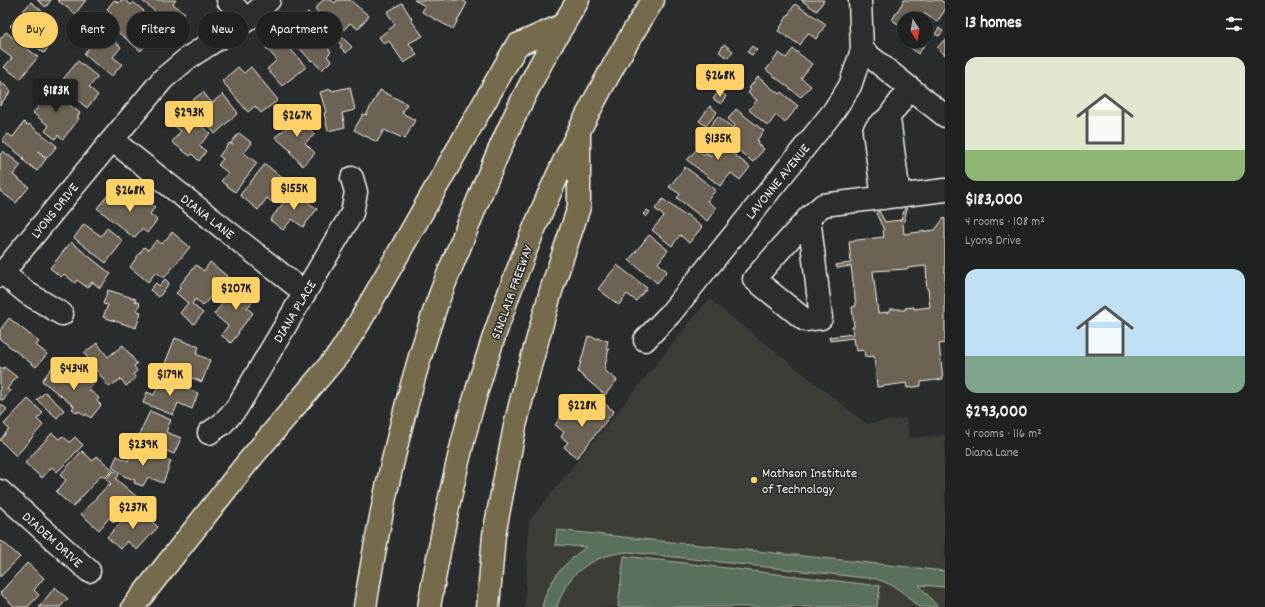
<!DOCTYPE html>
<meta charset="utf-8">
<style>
:root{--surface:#202222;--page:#282a2a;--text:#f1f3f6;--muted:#a2a4a5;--line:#3d3f40;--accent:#ffd166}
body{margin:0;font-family:Dekko,sans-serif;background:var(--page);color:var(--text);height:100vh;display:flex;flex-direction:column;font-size:15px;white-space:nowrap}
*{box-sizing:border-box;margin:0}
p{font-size:13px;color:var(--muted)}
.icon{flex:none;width:22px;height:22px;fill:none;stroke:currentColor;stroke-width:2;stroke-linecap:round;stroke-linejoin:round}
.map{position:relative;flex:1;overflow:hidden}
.sheet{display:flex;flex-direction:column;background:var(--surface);width:320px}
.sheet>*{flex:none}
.top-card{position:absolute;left:12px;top:12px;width:380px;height:36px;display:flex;gap:8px}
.needle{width:26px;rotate:169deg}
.buttons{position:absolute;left:897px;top:12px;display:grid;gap:8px}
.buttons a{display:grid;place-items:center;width:36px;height:36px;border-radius:50%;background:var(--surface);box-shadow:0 1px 3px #0004,0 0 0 1px var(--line);font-size:20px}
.price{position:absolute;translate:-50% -34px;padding:0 9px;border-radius:4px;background:var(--accent);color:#111;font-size:13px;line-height:26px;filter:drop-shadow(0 1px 2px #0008)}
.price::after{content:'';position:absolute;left:50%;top:24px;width:12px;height:9px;margin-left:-6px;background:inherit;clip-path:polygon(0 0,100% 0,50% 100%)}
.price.on{background:#222;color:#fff}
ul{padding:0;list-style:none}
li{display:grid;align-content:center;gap:8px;height:212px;padding:0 20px}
li span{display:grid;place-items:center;height:124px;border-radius:12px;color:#555}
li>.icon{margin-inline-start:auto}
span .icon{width:72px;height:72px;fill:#fffc;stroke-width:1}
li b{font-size:17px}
h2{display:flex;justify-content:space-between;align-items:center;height:48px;padding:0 20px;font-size:17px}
.chip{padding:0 14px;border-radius:18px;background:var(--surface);box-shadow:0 1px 3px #0004,0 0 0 1px var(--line);font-size:14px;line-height:36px}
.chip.on{background:var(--accent);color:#111}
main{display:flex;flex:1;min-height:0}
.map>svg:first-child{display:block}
.built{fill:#3e3d39}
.green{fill:#59705c;stroke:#a6b0a2}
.building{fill:#6c6354;stroke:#f4f1e8;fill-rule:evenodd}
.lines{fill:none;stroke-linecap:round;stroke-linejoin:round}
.minor-casing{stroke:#f4f1e8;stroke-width:25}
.highway-casing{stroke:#f4f1e8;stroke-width:25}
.minor{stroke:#2a2d2e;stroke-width:22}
.highway{stroke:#746b4b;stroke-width:22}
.poi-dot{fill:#ffd166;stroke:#2a2d2e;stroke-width:1.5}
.labels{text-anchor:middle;stroke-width:3;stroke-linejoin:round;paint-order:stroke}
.street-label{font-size:14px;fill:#f4f1e8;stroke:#2a2d2e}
.poi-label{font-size:14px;fill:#f4f1e8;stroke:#2a2d2e;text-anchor:start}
</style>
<main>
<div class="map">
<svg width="945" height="607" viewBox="0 0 945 607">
<rect width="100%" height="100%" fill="#2a2d2e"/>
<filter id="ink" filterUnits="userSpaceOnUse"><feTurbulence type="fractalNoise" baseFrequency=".025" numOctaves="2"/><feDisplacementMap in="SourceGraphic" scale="8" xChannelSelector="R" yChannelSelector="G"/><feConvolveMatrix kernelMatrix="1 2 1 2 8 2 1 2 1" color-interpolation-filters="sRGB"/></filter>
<g filter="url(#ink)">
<path class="built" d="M709,299L867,424L906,418L909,438L945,435V607H525L529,521Z"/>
<path class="green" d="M557,530L945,571V587L919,585L938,607H918C902,591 897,586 876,579L628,552C601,554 574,567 563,592C561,597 558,602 557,607H542C548,581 565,561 587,547L555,545Z
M624,556L880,586L877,607H618Z"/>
<path class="building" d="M37,0H51L46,7Z
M57,0H86L75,14Z
M114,0L119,3L121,0H125L131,5L133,2L144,11L141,15L157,28L141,51L104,21L111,13L107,9Z
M141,0H176L173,4L185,13L174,27Z
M323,0H331L335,3L337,0H350L369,16L358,29L350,23L342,32L315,9Z
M414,0H462L467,3L453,29L422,12L425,6Z
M801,0H824L817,11Z
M904,0H940L945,3V10L937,22L925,14L922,19H904V28L892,20Z
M31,2L42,11L34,21L55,38L44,53L10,26Z
M402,3L412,19L411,20L423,36L409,43L417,55L404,63L389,41L384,44L379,37L395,25L387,12Z
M795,4L826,24L816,39L808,33L800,45L778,31Z
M308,12L319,24L320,22L322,24L320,27L335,41L328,48L331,52L327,56L331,61L322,70L312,60L311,61L296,44L305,35L295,24Z
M939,28L943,31L939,36L935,34Z
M102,31L121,47L113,57L122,64L111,77L84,54Z
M6,32L38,57L20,79L4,67L12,58L0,49V39Z
M926,32L931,36L918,54L905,43L907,41H926Z
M340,35L352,47L346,53L340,47L342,46L336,39Z
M280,37L306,67L282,86L267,69L277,60L266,48Z
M945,39V55L937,48Z
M724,44L733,51L728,58L719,52Z
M752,46L757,50L752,55L747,52Z
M793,49L812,64L801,78L811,86L801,97L766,70L779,53L786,58Z
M78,61L98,77L89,87L98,95L87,108L74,97L70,101L55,89Z
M238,67L244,73L251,67L278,100L261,113L255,106L248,112L222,81Z
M758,77L779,94L781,92L798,106L785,123L776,115L768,126L749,110L757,100L748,93L751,89L749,88Z
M0,81L11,91L0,105Z
M49,85L70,102L68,104L80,113L77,117L79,118L75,124L63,139L58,135L55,139L45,131L49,126L33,113L39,106L34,102Z
M350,87L355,110L342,113L345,127L328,131L324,113L326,112L320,92L331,89L332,91Z
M380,90L407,104L402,113L415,120L405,139L384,130L377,142L354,130L363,114L366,115Z
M719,91L726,96L721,104L713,99Z
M203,92L212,103L223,94L238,113L215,134L190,102Z
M710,106L717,112L706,126L699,121Z
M179,109L210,133L199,146L206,151L199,161L192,154L190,156L172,142L181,131L169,122Z
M736,109L764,131L757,140L759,141L757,144L764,149L753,162L709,127L718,116L733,128L735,125L728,119Z
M291,110L315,134L305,143L315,153L303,166L290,152L291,151L275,137L289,126L282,119Z
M24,122L27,125L29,124L57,146L47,158L38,151V153L46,159L37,171L23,160L24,158L2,141L8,134L13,137Z
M239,133L252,143L244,153L257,163L235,192L221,181L228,173L218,165L223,159L219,156L229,143L233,145L231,143Z
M708,134L750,167L740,180L731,173L720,186L687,160L697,149L704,155L705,153L711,157V156L698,146Z
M3,151L21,165L13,175L29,187L16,203L0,191V155Z
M265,164L289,183L273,203L267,198L258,210L240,195Z
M685,167L716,190L707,201L716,208L707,221L677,198L680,194L669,187Z
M132,189L155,207L150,214L157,220L147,233L142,229L134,238L97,208L108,195L120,204Z
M294,189L303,196L302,197L317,209L303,227L292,219L283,230L270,220Z
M663,199L685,216L686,214L702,227L689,243L680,235L672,246L652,230L664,216L655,209Z
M905,208L907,209L903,225L904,234L935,230L944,218L945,219V343L939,344L943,379L921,382V386L907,388L906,383L877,387L874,356L865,357L864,350L857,351L856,345H854L853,338L830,341L829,337L853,334L852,327H854L852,307L856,306L851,266L837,268L836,265L851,263L849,241L884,237L883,228L876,213L879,211L885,222L901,220ZM926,266L927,281H926L927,289H928L930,307L914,309V307L905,308V310H900V309H890V312L878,313L873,271L907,269V268Z
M647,210L650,212L646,217L643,214Z
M84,224L101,236L107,228L123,241L106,263L74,238Z
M172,232L190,247L164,278L156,272L148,282L130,267L144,247L148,250L157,240L162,244Z
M649,235L668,250L658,263L667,271L657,283L629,260Z
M71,242L111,274L100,288L92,282L88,288L77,280L75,283L64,274L61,277L50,268Z
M210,262L227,276L203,306L195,299L192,304L203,313L194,324L180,313L188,303L176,293L181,288L179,286L196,265L204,271Z
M617,265L647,288L636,301L627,294L619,305L598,289Z
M165,279L169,283L159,297L150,290L156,283L159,286Z
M239,282L257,297L247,308L253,313L238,332L239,333L231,343L221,335L228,326L214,314Z
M108,290L136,299L135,301L140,303L137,311L141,312L136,328L103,317L108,305L103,304Z
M9,318L39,342L36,345L47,354L36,367L0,339V330Z
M588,336L608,341L606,349H609L604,370L617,380L605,395L578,372Z
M175,338L199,347L196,354L210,360L202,382L164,366Z
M97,343L108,357L123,345L137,364L134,366L137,371L133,374L136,378L126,386L121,379L109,387L84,353Z
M0,367L3,369L4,367L17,377L7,389L10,391L3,401L0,399Z
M52,367L64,376L70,368L93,385L89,390L99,398L97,401L101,405L91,418L86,414L85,416L79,411L78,413L72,409L74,406L42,381Z
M161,378L198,393L192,409L178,403L173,415L143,403L147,392L154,395Z
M45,392L64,410L57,418L37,400Z
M28,399L43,413L37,419L43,425L16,456L0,440L9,429L4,424Z
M601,401L614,411L577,458L564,447L568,442L561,437L564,432L555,425L567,409L577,417L581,412L588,418Z
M0,404L7,409L0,417Z
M150,411L171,420L166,432L181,438L174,454L137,439Z
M52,433L59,439L62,436L70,442L75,437L83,445L57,472L52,467L42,478L25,463Z
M133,447L171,461L163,483L148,477L143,486L134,483L135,480L124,476L112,467L117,456L128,461Z
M82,451L93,461L97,456L113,470L105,478L101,475L73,507L56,492L66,480L60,475Z
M114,471L119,475L116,479L137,497L114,523L109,518L99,530L81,514L109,484L110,485L111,484L106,479Z
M136,507L158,527L137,550L127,541L120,549L107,537Z
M2,541L20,557L0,577V543Z
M27,563L44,578L34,590L39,595L28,607H15L0,593Z
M55,587L68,599L60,607H39Z"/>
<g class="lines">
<defs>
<path id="minor" d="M228,0L247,20
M862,50L945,116
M888,118L890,126L899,196
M112,140L305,293
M883,198L874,131L878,126L888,118L910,88
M809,217L821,318L805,320L754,279L809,217L823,205L945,190
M3,273L27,293L62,314
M0,276L112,140L163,79L188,58L247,20L269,0
M645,340L670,314L833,112L850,86L862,50L860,0
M209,433L222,424L236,409L352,213L356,192L352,178
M0,491L89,571"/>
<path id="highway" d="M133,607L247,463L339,354L359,323L517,45L563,25
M365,607C381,505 403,404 436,306C445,280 457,254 467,228C487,177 508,127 533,79C546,52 563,26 578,0
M429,607C440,544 452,480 469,418C510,271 571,129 653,0
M488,607L494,535L515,426L527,377L551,291L579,207V136"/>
</defs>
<use href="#minor" class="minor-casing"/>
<use href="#highway" class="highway-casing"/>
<use href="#minor" class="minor"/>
<use href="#highway" class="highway"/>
</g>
</g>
<circle class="poi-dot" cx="754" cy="480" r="4"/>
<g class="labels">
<g class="street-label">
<text transform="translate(777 181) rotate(-51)" y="5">LAVONNE AVENUE</text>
<text transform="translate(54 210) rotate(-51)" y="5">LYONS DRIVE</text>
<text transform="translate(208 216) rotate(38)" y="5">DIANA LANE</text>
<text transform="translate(511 292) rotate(-70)" y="5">SINCLAIR FREEWAY</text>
<text transform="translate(294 311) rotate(-59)" y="5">DIANA PLACE</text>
<text transform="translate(53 539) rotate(42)" y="5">DIADEM DRIVE</text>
</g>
<g class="poi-label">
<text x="762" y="477">Mathson Institute<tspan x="762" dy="16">of Technology</tspan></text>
</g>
</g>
</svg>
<div class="buttons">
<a><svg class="needle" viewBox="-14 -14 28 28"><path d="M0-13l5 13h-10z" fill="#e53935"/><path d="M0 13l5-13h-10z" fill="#a2a4a5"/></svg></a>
</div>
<b class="price" style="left:720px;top:98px">$268K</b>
<b class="price on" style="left:56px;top:113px">$183K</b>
<b class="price" style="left:189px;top:135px">$293K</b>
<b class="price" style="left:297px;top:138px">$267K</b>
<b class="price" style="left:718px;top:161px">$135K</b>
<b class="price" style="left:294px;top:211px">$155K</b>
<b class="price" style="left:130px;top:213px">$268K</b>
<b class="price" style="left:236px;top:311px">$207K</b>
<b class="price" style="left:74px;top:391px">$434K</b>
<b class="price" style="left:170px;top:397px">$179K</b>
<b class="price" style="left:582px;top:428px">$228K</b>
<b class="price" style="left:143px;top:467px">$239K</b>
<b class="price" style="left:133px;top:530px">$237K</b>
<div class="top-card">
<a class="chip on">Buy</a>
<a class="chip">Rent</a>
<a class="chip">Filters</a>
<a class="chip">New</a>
<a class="chip">Apartment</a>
</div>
</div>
<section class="sheet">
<h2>13 homes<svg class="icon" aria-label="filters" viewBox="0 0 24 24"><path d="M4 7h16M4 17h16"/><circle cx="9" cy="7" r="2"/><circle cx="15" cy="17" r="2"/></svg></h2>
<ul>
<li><span style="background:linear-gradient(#dfe7d0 75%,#8fb573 0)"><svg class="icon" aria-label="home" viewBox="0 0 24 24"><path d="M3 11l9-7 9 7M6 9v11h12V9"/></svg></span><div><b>$183,000</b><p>4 rooms · 108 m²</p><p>Lyons Drive</p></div></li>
<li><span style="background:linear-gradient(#bfe0f5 70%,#7fa58c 0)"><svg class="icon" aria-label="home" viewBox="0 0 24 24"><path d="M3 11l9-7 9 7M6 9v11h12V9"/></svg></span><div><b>$293,000</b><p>4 rooms · 116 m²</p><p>Diana Lane</p></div></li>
</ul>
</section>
</main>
